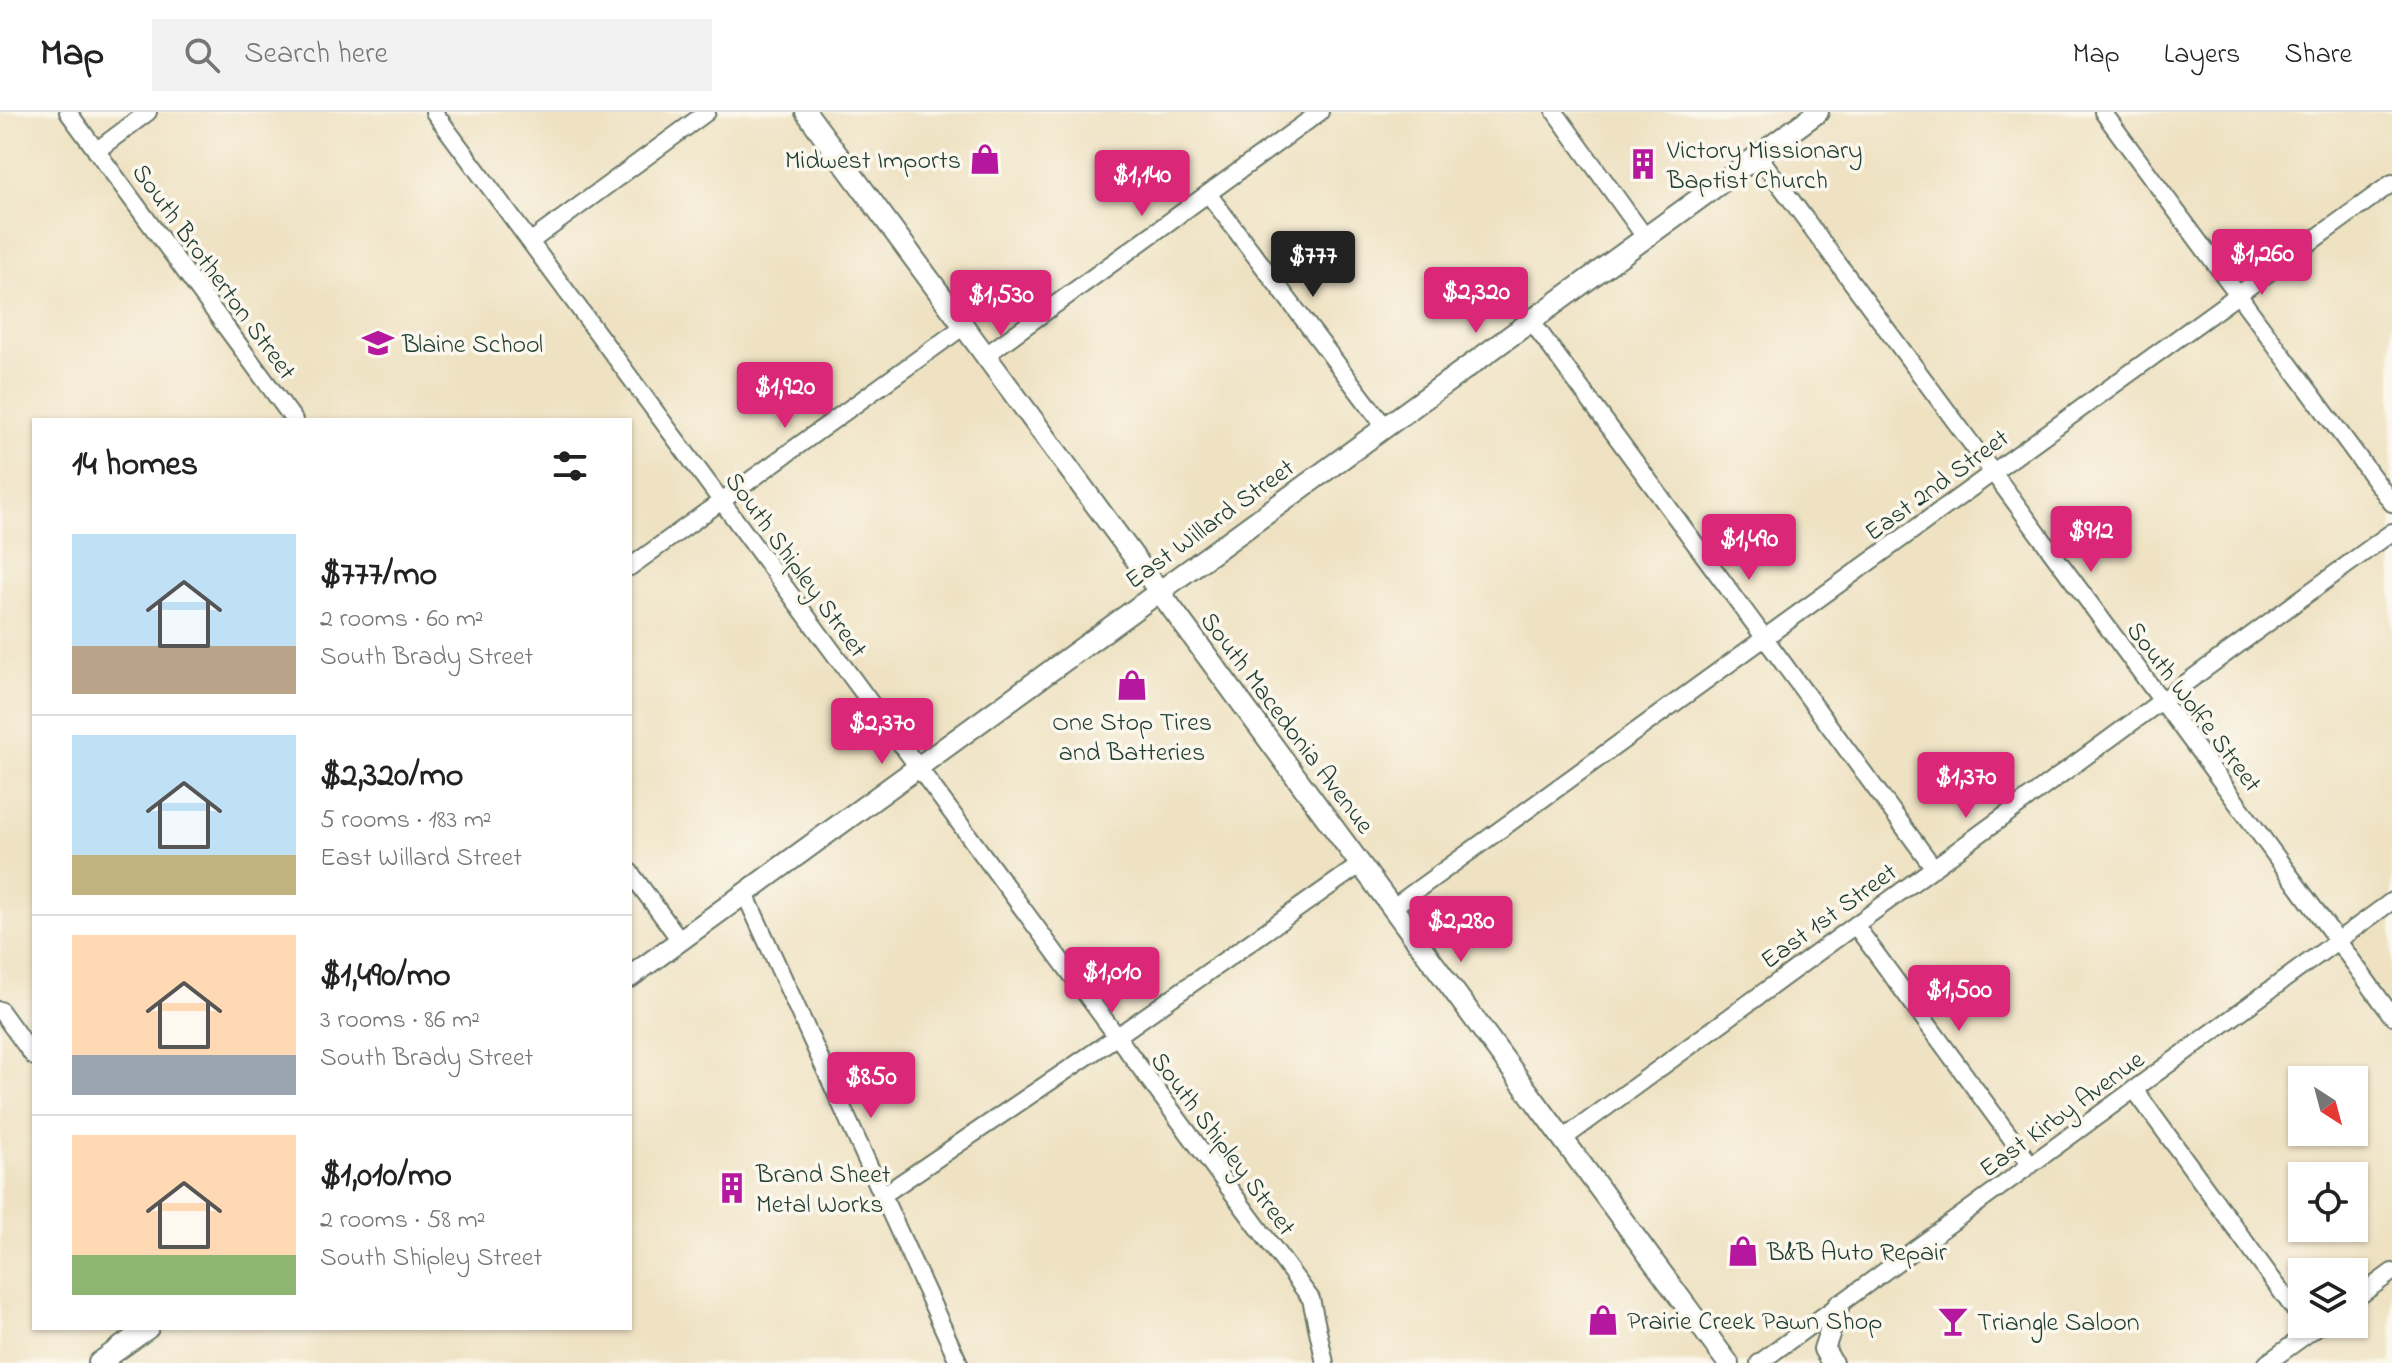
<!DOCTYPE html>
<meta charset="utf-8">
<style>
:root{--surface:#fff;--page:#f2f2f2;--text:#222;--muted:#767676;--line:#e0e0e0;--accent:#db2777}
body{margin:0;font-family:"Indie Flower",sans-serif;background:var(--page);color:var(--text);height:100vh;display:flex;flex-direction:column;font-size:30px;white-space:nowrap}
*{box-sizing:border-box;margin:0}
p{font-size:26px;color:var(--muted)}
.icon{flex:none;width:44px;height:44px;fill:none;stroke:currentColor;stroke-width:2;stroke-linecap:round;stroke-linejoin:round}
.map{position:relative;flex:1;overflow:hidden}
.drawer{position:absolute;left:32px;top:306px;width:600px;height:912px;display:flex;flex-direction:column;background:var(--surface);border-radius:0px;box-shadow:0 2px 6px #0004}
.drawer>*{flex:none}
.needle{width:52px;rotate:144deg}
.controls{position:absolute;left:2288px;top:954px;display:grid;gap:16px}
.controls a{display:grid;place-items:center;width:80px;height:80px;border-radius:0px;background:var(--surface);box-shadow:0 2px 6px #0004;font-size:40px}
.price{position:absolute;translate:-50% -68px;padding:0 18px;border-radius:8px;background:var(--accent);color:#fff;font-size:26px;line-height:52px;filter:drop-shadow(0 2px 4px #0008)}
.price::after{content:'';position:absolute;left:50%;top:48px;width:24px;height:18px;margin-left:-12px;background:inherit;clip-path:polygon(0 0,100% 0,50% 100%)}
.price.current{background:#222;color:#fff}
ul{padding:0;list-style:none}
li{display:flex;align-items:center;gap:24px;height:200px;padding:0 40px}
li+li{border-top:2px solid var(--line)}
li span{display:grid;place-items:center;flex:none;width:224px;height:160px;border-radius:0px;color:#555}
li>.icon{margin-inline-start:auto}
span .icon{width:96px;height:96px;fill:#fffc;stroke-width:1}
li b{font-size:34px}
h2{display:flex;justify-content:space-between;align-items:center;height:96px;padding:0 40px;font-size:34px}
header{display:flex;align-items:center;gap:48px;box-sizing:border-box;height:112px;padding:0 40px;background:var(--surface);border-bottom:2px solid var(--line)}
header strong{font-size:38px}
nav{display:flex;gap:44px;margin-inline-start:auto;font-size:28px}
.search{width:560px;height:72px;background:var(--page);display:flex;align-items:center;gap:20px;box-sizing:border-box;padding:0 28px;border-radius:0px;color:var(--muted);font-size:30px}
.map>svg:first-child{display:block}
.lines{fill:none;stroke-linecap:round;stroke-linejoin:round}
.minor-casing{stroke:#687766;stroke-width:20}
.tertiary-casing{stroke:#687766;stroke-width:24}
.minor{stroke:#fff;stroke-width:16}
.tertiary{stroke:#fff;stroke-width:20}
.labels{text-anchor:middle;stroke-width:7;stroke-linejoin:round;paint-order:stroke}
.poi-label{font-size:26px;fill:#1f3d34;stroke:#fbf7ec;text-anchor:start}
.street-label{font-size:26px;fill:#1f3d34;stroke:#fbf7ec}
</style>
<header>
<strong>Map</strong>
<div class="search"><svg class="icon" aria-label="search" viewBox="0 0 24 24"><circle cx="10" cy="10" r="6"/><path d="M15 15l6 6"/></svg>Search here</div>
<nav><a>Map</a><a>Layers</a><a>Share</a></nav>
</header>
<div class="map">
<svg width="2392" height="1251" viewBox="0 0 2392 1251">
<rect width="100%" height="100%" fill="#fbf7ec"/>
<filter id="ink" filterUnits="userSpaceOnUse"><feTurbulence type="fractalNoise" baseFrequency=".0125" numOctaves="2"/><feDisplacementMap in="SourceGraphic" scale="16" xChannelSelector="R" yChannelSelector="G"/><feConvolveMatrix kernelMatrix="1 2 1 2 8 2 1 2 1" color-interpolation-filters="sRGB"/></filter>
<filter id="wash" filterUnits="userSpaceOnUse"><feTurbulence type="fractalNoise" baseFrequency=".006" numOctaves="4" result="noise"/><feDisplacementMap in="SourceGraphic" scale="32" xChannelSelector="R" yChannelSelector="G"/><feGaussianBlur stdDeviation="1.8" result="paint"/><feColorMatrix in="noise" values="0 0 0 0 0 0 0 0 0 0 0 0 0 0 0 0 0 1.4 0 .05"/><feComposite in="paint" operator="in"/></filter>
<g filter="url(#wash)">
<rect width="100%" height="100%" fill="#efe2c3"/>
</g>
<g filter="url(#ink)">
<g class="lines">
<defs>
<path id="minor" d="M68,0L294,308
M434,0L1311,1187L1325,1251
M1555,0L1645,125
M2103,0L2392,391
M96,39L148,0
M1758,43C1969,330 2184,615 2392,904
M1209,83L1385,315
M530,130L707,0
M1532,210L1934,756
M986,243L1320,0
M630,455L964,214
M630,760L680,828
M745,782L959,1251
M1392,796L2392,71
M1855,813L2031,1053
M0,898L34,945
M2134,977L2302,1208
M1563,1027L2392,420
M883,1083L1116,925L1361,752
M2354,1188L2392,1160
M1759,1251L2392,789
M2267,1251L2321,1212"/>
<path id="tertiary" d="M806,0L1728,1251
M630,865L1818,0
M99,1251L148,1216
M1832,1251L1824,1237L1839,1193"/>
</defs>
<use href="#minor" class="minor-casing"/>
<use href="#tertiary" class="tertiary-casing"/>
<use href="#minor" class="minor"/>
<use href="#tertiary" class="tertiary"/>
</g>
</g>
<defs>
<symbol id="shop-bare" viewBox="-9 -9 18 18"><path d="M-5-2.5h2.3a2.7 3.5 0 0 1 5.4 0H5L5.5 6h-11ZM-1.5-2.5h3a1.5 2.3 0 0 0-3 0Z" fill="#b5179e" stroke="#fbf7ec" stroke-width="2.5" paint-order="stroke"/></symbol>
<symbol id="building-bare" viewBox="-9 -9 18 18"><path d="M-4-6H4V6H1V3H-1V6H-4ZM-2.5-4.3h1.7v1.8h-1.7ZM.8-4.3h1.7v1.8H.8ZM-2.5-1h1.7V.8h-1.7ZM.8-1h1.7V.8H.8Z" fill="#b5179e" stroke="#fbf7ec" stroke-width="2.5" paint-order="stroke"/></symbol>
<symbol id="school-bare" viewBox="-9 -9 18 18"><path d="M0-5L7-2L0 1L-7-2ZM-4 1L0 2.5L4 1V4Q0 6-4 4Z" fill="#b5179e" stroke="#fbf7ec" stroke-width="2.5" paint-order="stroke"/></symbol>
<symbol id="bar-bare" viewBox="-9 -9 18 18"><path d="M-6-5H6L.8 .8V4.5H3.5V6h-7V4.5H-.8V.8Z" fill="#b5179e" stroke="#fbf7ec" stroke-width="2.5" paint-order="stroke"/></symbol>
</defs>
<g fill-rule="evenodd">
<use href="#shop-bare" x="963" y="25" width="44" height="44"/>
<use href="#building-bare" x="1621" y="30" width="44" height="44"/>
<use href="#school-bare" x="356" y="209" width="44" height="44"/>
<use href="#shop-bare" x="1110" y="551" width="44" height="44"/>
<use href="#building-bare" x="710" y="1054" width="44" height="44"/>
<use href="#shop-bare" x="1721" y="1117" width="44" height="44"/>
<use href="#shop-bare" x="1581" y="1186" width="44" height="44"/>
<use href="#bar-bare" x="1931" y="1187" width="44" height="44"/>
</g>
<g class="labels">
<g class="poi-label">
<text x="1667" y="46">Victory Missionary<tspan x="1667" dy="30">Baptist Church</tspan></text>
<text x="961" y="56" text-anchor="end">Midwest Imports</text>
<text x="402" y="240">Blaine School</text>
<text x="1132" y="618" text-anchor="middle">One Stop Tires<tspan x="1132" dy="30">and Batteries</tspan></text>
<text x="756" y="1070">Brand Sheet<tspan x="756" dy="30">Metal Works</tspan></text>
<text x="1767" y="1148">B&amp;B Auto Repair</text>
<text x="1627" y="1217">Prairie Creek Pawn Shop</text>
<text x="1977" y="1218">Triangle Saloon</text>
</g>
<g class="street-label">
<text transform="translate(215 159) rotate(54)" y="9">South Brotherton Street</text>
<text transform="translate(1936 372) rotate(-36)" y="9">East 2nd Street</text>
<text transform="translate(1209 411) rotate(-36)" y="9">East Willard Street</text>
<text transform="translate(797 452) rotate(54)" y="9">South Shipley Street</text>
<text transform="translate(2195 594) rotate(53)" y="9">South Wolfe Street</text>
<text transform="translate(1288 610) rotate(53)" y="9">South Macedonia Avenue</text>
<text transform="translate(1828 803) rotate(-36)" y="9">East 1st Street</text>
<text transform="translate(2061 1001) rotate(-36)" y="9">East Kirby Avenue</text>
<text transform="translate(1224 1031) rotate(53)" y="9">South Shipley Street</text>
</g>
</g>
</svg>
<div class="controls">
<a><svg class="needle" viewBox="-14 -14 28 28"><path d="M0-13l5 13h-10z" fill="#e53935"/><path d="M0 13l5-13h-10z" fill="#767676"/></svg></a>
<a><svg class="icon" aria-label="locate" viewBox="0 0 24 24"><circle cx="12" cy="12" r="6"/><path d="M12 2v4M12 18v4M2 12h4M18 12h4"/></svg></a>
<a><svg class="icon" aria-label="layers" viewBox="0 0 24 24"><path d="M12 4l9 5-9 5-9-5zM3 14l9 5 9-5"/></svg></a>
</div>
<b class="price" style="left:1142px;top:106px">$1,140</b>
<b class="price" style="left:2262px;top:185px">$1,260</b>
<b class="price current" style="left:1313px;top:187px">$777</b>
<b class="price" style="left:1476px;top:223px">$2,320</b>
<b class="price" style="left:1001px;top:226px">$1,530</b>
<b class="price" style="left:785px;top:318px">$1,920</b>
<b class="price" style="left:2091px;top:462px">$912</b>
<b class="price" style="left:1749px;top:470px">$1,490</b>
<b class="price" style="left:882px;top:654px">$2,370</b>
<b class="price" style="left:1966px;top:708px">$1,370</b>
<b class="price" style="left:1461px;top:852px">$2,280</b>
<b class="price" style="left:1112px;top:903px">$1,010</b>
<b class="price" style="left:1959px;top:921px">$1,500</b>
<b class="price" style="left:871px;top:1008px">$850</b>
<section class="drawer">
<h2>14 homes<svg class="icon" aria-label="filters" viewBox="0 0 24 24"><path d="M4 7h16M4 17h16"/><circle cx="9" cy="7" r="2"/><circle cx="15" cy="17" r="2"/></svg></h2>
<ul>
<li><span style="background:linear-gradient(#bfe0f5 70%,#b9a48a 0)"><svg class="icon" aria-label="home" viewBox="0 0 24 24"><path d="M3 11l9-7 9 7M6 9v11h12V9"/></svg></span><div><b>$777/mo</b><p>2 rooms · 60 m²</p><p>South Brady Street</p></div></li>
<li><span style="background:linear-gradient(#bfe0f5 75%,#c2b280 0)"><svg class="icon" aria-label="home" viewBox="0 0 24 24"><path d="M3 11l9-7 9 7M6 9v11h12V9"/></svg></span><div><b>$2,320/mo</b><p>5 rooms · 183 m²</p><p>East Willard Street</p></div></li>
<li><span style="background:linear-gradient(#ffd9b3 75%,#9aa5b1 0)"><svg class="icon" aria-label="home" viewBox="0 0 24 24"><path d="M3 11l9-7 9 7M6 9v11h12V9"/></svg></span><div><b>$1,490/mo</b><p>3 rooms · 86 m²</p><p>South Brady Street</p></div></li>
<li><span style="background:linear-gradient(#ffd9b3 75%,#8fb573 0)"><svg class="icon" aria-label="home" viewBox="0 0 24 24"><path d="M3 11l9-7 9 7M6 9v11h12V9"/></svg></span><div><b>$1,010/mo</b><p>2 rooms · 58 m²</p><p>South Shipley Street</p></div></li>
</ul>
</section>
</div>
